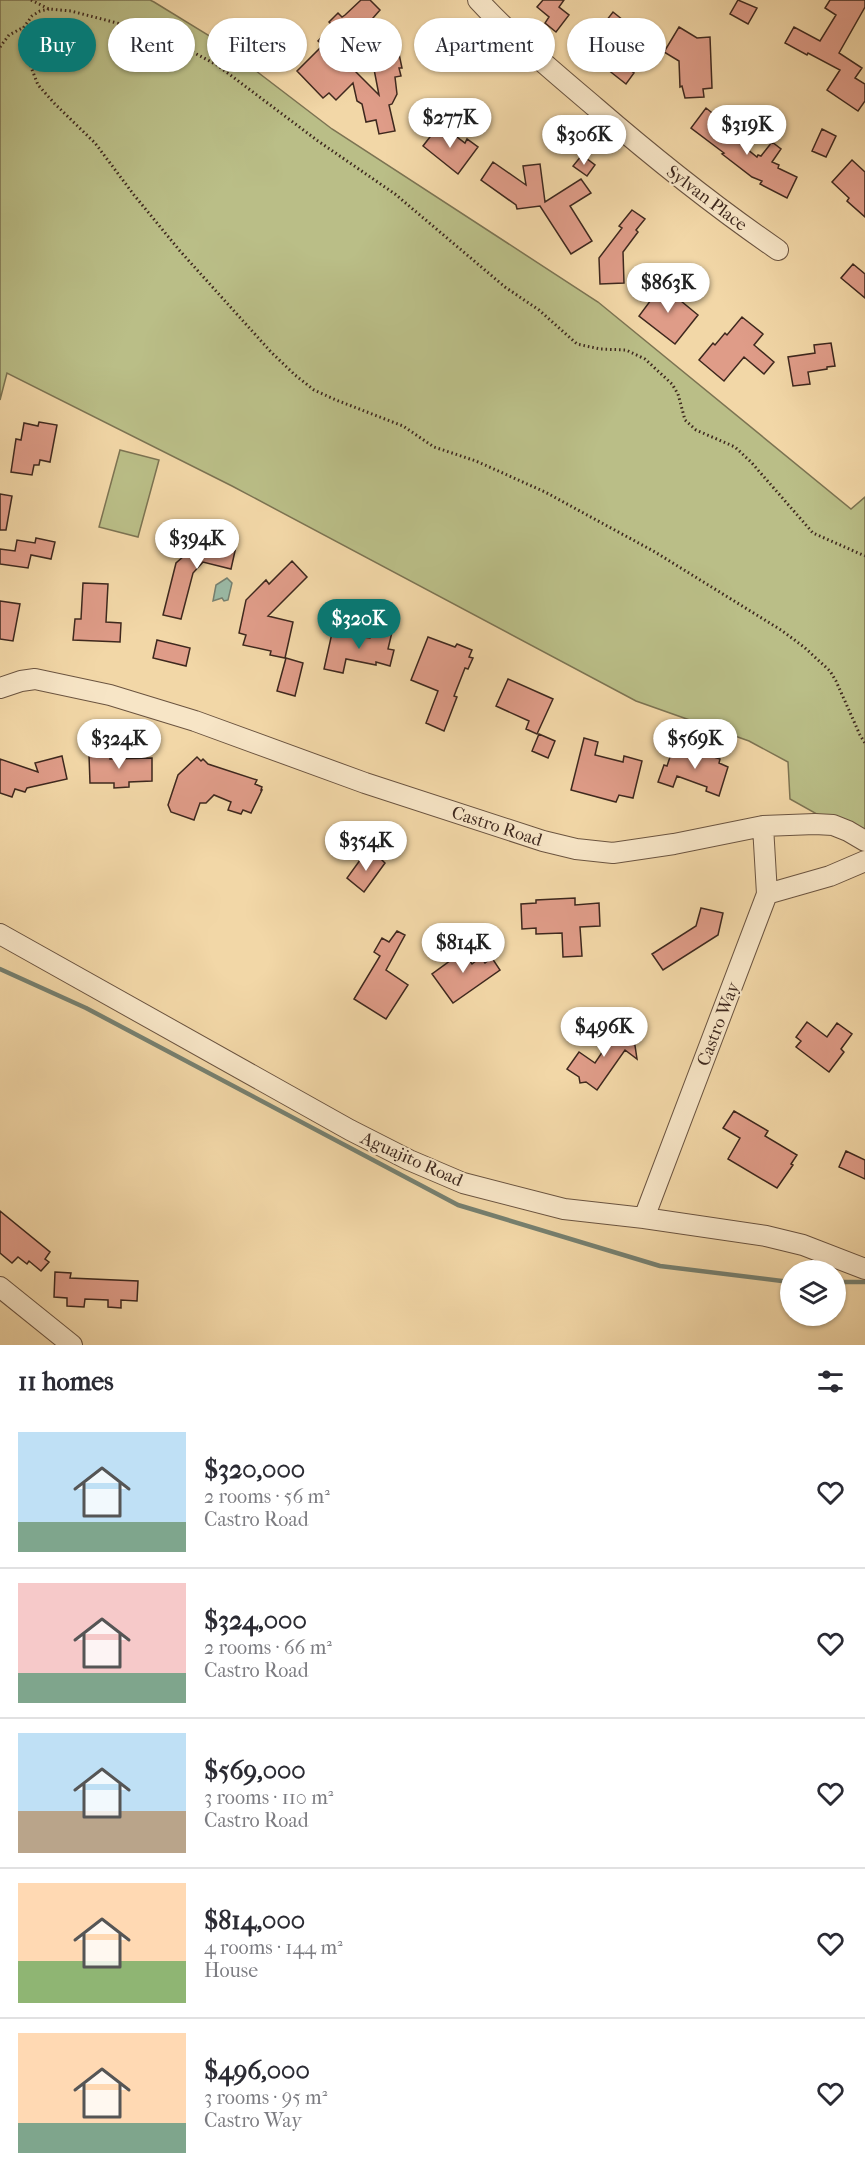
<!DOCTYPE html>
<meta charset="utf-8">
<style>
:root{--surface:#fff;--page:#f2f2f3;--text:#2b2b33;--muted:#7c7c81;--line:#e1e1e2;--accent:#0f766e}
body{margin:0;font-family:"IM FELL French Canon",serif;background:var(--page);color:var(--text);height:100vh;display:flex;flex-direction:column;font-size:22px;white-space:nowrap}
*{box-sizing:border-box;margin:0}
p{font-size:20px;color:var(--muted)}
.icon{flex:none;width:33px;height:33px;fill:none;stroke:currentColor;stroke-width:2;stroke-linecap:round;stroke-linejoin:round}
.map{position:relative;height:1345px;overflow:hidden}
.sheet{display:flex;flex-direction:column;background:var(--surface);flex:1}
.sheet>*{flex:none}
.banner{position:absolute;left:18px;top:18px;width:830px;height:54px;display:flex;gap:12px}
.fabs{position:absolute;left:780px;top:1260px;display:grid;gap:12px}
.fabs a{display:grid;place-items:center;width:66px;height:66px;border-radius:50%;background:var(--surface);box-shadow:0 2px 4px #0004;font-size:30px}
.price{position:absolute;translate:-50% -51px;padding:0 14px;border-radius:21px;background:#fff;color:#222;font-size:20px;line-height:39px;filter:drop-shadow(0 2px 3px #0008)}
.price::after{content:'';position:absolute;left:50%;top:36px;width:18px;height:14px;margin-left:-9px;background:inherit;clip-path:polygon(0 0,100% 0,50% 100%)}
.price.current{background:var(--accent);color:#fff}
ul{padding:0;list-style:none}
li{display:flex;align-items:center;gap:18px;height:150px;padding:0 18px}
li+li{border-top:2px solid var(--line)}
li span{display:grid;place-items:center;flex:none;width:168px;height:120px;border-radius:0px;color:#555}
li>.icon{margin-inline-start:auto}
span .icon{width:72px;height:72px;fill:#fffc;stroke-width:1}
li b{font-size:26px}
h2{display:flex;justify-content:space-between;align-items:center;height:72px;padding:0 18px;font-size:26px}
.chip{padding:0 21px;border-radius:27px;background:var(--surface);box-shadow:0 2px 4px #0004;font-size:21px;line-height:54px}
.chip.current{background:var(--accent);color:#fff}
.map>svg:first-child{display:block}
.green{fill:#babe87;stroke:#7c7352;stroke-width:1.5}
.water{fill:#9bbaa6;stroke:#768070;stroke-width:1.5}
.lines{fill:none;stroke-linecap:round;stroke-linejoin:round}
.stream{stroke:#768070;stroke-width:4.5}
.building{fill:#df9c88;stroke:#3e281e;stroke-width:1.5}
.minor-casing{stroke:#6b5440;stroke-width:22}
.path{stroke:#3e281e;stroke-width:3;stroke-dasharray:1.5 3;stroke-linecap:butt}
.minor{stroke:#f7e5c6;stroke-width:20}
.labels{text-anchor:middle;stroke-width:4.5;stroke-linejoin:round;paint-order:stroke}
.street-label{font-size:18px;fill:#3e281e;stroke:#f7e5c6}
</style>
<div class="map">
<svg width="865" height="1345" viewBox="0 0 865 1345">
<rect width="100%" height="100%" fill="#f2d7a7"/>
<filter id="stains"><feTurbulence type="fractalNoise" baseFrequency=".00333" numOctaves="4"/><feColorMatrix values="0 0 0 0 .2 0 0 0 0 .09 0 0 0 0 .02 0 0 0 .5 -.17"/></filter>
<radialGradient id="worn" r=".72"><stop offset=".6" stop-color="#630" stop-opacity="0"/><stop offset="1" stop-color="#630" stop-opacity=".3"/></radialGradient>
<path class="green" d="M0,0H150L154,2L213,38L332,129L598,302L851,509L865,497V841L790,799L788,762L749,741L636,701L232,486L7,373L0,400Z
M120,450L159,460L138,537L99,527Z"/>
<path class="water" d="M227,578L232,583L228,600L224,601L222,598L213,601L216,585Z"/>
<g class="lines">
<path class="stream" d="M0,969L86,1008L458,1205L660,1266L790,1282
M836,1282H865"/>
</g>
<path class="building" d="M361,0H370L380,10L373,18L384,29L372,41L358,32L337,53L379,95L373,64L381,62L379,53L398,49L402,68H399L401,76L395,77L397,94L392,104L389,105L395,131L379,134L376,120L366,122L362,104L357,101L353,83L336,100L329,93L323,98L297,71L323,45L318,41L333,26L329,22L338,13L342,17L345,15Z
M543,0H564L559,7L569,15L556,32L545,23L549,17L537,7Z
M738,0L757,8L748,24L730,14Z
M830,0H865V7L839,53L862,68L855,78L865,84V101L858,111L827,90L840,70L808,53L807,55L785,43L794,27L820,41L836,15L825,8Z
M613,12L628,24L620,34L626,39L622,45L629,50L620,62L634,73L626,84L598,62L593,67L579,56Z
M679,27L697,38L710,37L712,88L703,89L704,97L685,98L682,86L680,87L679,61L664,52Z
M706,108L716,116L712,121L757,157L758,155L761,156L772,142L781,149L772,162L779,165L778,168L797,177L787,198L760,184L762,181L752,177L722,154L724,153L691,128Z
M440,124L465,143L467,139L478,147L458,174L423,146Z
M822,129L836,136L826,157L812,151Z
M582,155L595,165L587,176L573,166Z
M852,160L865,172V217L847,201L849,198L832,182Z
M493,162L526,185L523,166L540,164L545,202L581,179L591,193L570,206L592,241L571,254L540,206L517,209L516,205L481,180Z
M632,210L645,219L636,230L638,232L623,252L624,283L600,284L599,258L622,228L619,226Z
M853,264L865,274V298L841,278Z
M665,281L678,291L675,296L698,315L675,344L639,316Z
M742,317L763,334L754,345L774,362L764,374L744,357L724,381L699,360L713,343L715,345L725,333L727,335Z
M831,343L835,366L827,367V369L808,372L810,384L793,386L788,357L815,353L814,345Z
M39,422L57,425L50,462L40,460L39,465H34L32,475L11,472L16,439L21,440L24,423L38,426Z
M0,494L12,496L6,530H0Z
M208,535L237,542L231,569L203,562L193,573L181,619L163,615L176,563Z
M36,538L55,542L51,559L31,555L28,568L0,564V549L15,551L17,540L35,543Z
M292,561L307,577L268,616L293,622L285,658L270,655L271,651L243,645L246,635L239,633L246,600L266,580L269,584Z
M83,583L108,584L106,622L121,623L120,642L73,640L75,619H81Z
M0,601L20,604L13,641L0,639Z
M372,627L392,632L388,649L394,650L390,666L376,662V665L346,659L343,673L324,669L332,633L370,638Z
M428,637L455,647L457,644L472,650L469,657L473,658L468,669L465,668L454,696L457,697L444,731L426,723L438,691L411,680Z
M157,640L190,648L186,666L153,658Z
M286,658L303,663L295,696L277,691Z
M508,679L553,699L537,734L526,729L529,721L496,706Z
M539,734L555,741L548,758L532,751Z
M584,738L598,742L595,755L623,762L624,756L642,761L633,798L619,795L616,802L571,790Z
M673,748L684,752L686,748L720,759L719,763L728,767L719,796L706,791L707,787L677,776L673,787L658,782L664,765L667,766Z
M89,755H110V759L152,758V781L129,782V787L114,788V783H90Z
M62,756L67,779L27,788L25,792L15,789L12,797L0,793V759L38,772L35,763Z
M197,757L201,761L203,759L208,764L257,780L255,784L262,787L261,790H262L251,813L243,810L241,814L228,810L231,802L214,795L206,803H200L194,820L171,812L168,805L178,775Z
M376,854L385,863L364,892L347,878L363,856L368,859Z
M575,898V905L599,903L600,926L580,927L582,956L563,957L562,933L536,934V928L522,929L521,904L536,903V900Z
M701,908L723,913L718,935L663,970L652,954L696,926Z
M397,931L405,935L386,970L408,985L386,1019L354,999L380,956L374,952L382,938L389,942Z
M460,947L472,964L481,957L485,963L492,958L500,970L453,1003L432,974L451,960L448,956Z
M807,1022L827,1037L837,1023L852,1034L841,1049L844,1052L829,1072L796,1047L801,1041L796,1037Z
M609,1023L629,1031L628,1036L634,1039L637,1059L625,1050L597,1090L586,1082L580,1083L579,1077L567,1069L579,1052L595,1063L611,1039L604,1036Z
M734,1111L768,1131L765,1136L797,1155L791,1164L793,1165L777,1188L728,1159L740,1138L723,1128Z
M846,1151L865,1160V1179L839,1167Z
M0,1211L50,1252L45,1259L49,1262L41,1271L29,1261L27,1264L18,1257L12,1263L0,1253Z
M55,1272L71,1273L70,1278L138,1281L137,1301L121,1300V1308L108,1307V1300L85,1299L84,1307L67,1306V1298L54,1297Z"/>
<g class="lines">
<defs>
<path id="minor" d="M478,0C514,39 555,73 595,107C654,158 714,206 778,250
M0,688L21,681L35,679L110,695L195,721L365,783L543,841L576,849L613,853L674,844L763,826L815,824L833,825L848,831L865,841
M767,894L830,876L865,861
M0,934L350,1130L409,1160L463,1183L564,1209L644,1218L766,1236L803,1245L865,1269
M644,1218L767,894L763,826
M0,1287L72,1345"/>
</defs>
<use href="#minor" class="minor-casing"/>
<path class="path" d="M31,0L49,9L71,11L159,34L217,65L318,141L395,194L505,287L539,310L577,344L600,349L626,350L645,359L672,384L678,394L685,420L696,430L735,447L751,462L813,533L865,556
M49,9L40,11L32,16L24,27L23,33L24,49L38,85L55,104L95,143L134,195L180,251L271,352L295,375L314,390L336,400L403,426L434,447L476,461L545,492L655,552L781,630L804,647L830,671L836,681L860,735L865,743
M0,47L9,35L24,27"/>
<use href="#minor" class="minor"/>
</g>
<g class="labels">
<g class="street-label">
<text transform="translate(707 198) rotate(37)" y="6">Sylvan Place</text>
<text transform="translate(497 826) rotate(18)" y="6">Castro Road</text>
<text transform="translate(718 1024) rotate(-69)" y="6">Castro Way</text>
<text transform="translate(412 1159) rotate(24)" y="6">Aguajito Road</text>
</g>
</g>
<rect width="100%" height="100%" filter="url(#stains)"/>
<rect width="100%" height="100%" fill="url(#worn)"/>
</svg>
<div class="fabs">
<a><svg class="icon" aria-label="layers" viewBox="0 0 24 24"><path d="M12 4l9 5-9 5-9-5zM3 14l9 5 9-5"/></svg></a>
</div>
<b class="price" style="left:450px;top:149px">$277K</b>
<b class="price" style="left:747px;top:156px">$319K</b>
<b class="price" style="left:584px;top:166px">$306K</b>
<b class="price" style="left:668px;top:314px">$863K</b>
<b class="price" style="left:197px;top:570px">$394K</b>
<b class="price current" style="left:359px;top:650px">$320K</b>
<b class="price" style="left:119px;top:770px">$324K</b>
<b class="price" style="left:695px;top:770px">$569K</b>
<b class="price" style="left:366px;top:872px">$354K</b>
<b class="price" style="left:463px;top:974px">$814K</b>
<b class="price" style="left:604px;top:1058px">$496K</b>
<div class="banner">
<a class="chip current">Buy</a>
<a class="chip">Rent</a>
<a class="chip">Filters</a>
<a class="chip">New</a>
<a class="chip">Apartment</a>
<a class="chip">House</a>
</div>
</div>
<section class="sheet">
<h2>11 homes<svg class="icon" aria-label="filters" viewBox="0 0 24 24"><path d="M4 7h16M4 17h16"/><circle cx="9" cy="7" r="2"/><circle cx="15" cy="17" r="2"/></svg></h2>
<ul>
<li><span style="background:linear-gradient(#bfe0f5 75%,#7fa58c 0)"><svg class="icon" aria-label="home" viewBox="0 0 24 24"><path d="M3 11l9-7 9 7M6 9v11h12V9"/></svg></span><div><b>$320,000</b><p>2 rooms · 56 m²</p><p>Castro Road</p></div><svg class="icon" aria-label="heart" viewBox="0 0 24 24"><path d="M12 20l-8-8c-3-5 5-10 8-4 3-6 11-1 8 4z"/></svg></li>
<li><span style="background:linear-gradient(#f6c9c9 75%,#7fa58c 0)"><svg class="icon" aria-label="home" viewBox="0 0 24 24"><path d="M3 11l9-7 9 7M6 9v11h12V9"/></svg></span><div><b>$324,000</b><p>2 rooms · 66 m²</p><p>Castro Road</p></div><svg class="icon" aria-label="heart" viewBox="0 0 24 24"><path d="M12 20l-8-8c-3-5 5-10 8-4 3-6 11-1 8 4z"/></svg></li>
<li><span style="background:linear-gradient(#bfe0f5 65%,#b9a48a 0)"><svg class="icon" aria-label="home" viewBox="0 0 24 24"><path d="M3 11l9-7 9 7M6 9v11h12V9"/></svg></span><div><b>$569,000</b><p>3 rooms · 110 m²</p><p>Castro Road</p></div><svg class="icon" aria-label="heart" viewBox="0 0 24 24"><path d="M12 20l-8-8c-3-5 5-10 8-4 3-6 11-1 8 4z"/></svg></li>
<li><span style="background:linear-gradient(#ffd9b3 65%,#8fb573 0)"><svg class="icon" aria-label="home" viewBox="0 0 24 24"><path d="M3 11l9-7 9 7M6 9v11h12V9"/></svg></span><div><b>$814,000</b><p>4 rooms · 144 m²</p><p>House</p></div><svg class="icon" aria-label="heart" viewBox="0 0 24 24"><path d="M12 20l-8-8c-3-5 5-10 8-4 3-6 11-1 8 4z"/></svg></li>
<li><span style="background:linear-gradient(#ffd9b3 75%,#7fa58c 0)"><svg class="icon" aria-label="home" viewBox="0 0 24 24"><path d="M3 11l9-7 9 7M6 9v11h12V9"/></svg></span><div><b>$496,000</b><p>3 rooms · 95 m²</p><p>Castro Way</p></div><svg class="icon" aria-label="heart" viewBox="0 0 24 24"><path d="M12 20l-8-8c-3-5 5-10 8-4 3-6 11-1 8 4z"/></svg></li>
</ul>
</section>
